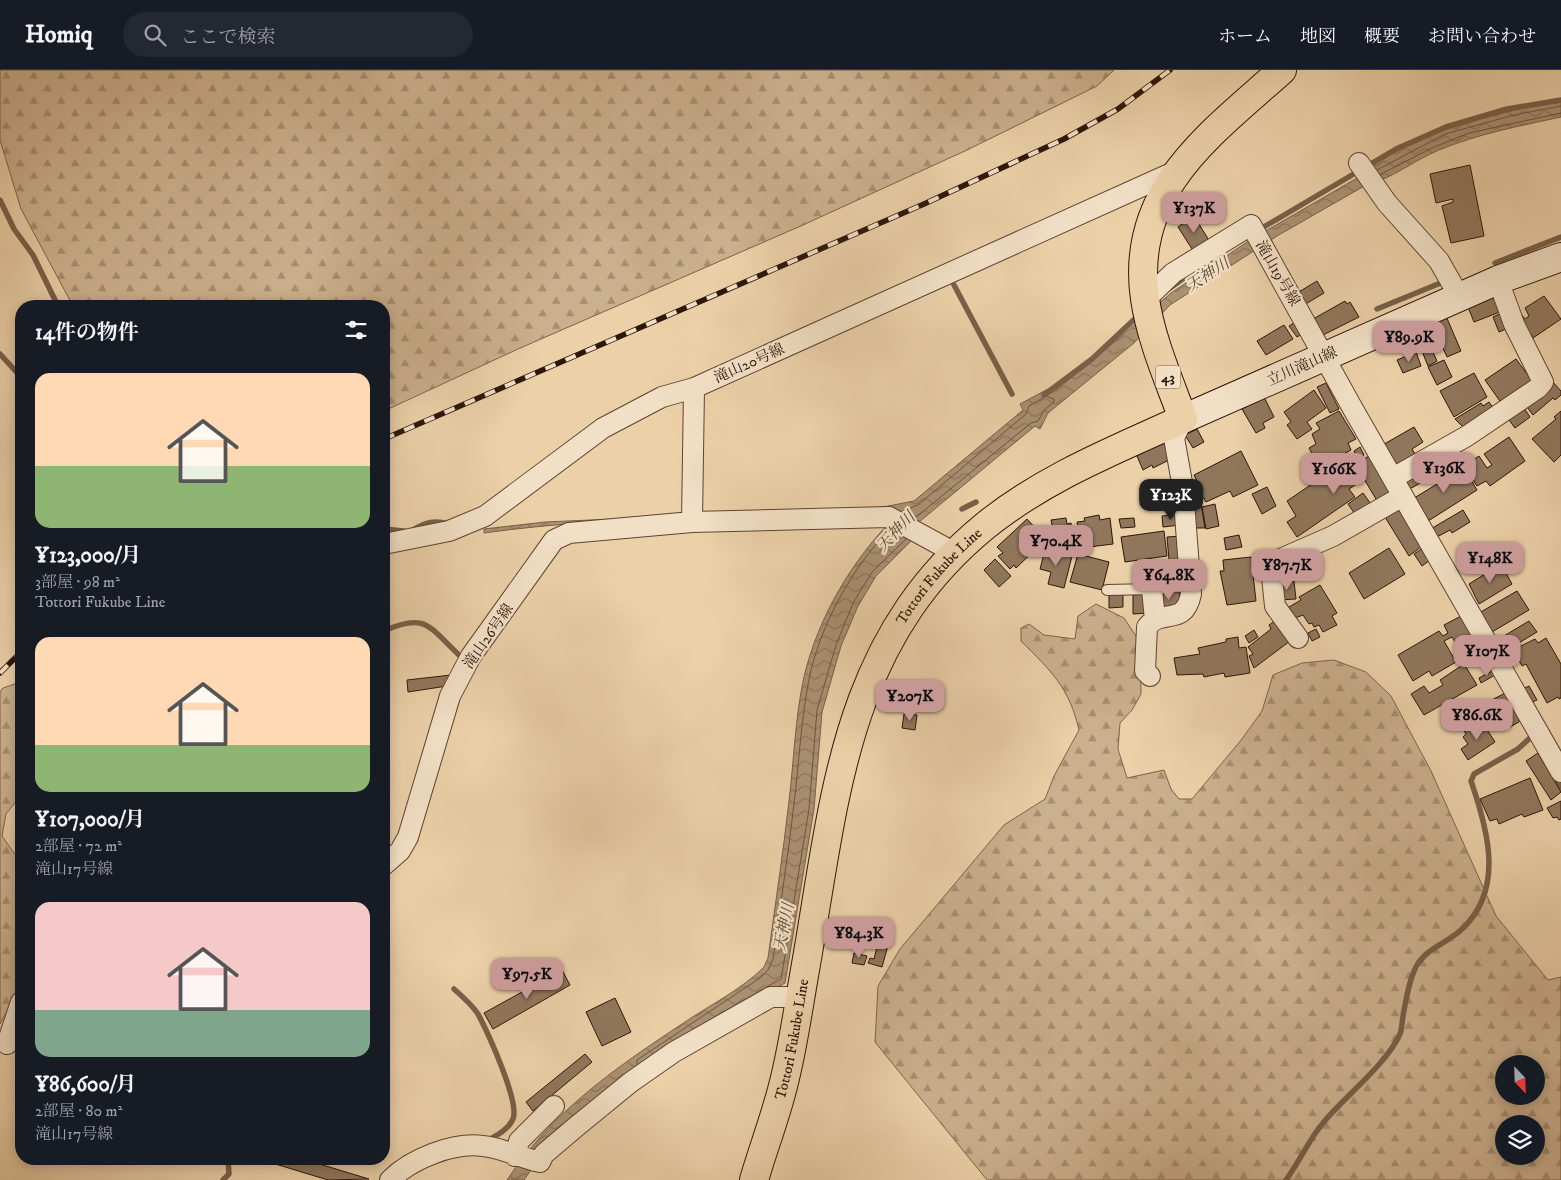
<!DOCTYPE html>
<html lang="ja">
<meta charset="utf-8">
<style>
:root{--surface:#171b24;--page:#242831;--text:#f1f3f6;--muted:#9ea1a6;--line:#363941;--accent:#c59692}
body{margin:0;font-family:"IM FELL DW Pica","Noto Serif JP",serif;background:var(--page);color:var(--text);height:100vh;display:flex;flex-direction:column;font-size:19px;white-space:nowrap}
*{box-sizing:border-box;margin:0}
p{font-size:16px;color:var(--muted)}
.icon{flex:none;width:28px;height:28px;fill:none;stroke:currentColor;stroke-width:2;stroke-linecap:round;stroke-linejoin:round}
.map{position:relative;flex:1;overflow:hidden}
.sheet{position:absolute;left:15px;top:230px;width:375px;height:865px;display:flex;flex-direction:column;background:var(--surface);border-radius:20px;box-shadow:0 2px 12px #0003}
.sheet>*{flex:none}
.needle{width:32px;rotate:157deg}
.tools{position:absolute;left:1495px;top:985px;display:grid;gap:10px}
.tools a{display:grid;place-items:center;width:50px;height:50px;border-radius:50%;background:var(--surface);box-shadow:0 2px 12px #0003;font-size:25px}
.price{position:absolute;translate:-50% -42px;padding:0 11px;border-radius:10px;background:var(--accent);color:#111;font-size:16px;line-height:32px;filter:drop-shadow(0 1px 2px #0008)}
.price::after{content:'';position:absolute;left:50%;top:30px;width:15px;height:11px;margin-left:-8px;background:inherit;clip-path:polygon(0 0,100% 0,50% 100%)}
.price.active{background:#222;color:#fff}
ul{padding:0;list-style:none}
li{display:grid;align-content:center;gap:10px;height:265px;padding:0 20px}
li span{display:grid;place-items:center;height:155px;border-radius:15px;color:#555}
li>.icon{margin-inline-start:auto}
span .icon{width:90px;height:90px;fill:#fffc;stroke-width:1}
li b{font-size:21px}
h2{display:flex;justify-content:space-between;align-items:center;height:60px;padding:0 20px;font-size:21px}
header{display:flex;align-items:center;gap:30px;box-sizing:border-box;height:70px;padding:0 25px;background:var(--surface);border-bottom:1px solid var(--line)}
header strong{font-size:24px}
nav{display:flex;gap:28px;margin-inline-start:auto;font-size:18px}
.search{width:350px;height:45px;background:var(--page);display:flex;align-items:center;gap:12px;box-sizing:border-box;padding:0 18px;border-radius:28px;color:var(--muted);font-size:19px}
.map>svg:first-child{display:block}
.forest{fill:url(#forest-firs);stroke:#7c634b;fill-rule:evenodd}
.water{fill:url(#water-waves);stroke:#786048}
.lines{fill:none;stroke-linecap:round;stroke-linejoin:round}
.shore{stroke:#6c543e;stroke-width:1}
.stream{stroke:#786048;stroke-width:5.5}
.building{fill:#90775c;stroke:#2d1609}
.lane-casing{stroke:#5c4431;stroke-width:12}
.street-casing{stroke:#5c4431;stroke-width:22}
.secondary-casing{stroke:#2d1609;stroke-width:30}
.primary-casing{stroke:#2d1609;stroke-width:30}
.lane{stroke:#f2e0c6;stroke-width:10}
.street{stroke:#f2e0c6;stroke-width:20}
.secondary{stroke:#f2e0c6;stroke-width:28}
.primary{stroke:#ebd0a8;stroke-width:28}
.rail-casing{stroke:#2d1609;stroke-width:5.5}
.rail{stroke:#f2e0c6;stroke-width:4;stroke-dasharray:11;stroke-linecap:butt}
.labels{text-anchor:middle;stroke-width:4.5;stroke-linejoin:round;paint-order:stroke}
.shield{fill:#f2e0c6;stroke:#685342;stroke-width:1}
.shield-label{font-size:14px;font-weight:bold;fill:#2d1609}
.street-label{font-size:15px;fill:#2d1609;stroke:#f2e0c6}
.water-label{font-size:16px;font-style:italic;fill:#5f4733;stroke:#f2e0c6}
</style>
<header>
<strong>Homiq</strong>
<div class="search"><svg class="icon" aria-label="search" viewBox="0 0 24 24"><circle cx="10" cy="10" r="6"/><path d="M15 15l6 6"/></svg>ここで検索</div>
<nav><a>ホーム</a><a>地図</a><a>概要</a><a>お問い合わせ</a></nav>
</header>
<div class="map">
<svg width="1561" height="1110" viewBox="0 0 1561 1110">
<defs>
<pattern id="forest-firs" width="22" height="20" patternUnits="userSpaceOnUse" patternTransform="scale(1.25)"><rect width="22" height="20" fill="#cbb08d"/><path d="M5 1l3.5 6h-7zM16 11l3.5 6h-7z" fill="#a58e71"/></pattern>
<pattern id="water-waves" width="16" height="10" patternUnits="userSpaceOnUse" patternTransform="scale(1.25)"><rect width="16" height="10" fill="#aa9172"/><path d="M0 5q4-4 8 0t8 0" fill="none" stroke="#8b755c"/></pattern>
</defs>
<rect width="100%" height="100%" fill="#ebd0a8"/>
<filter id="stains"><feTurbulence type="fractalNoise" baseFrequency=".004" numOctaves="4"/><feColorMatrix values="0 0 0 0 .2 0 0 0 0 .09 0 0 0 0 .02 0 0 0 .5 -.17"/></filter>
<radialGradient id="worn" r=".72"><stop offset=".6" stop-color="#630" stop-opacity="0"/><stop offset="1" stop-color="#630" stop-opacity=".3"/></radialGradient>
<path class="forest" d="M0,0H1114L1097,16L967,80L803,155L518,279L384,341V236H73L21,139L0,70Z
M1096,534L1124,548L1140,572L1141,624L1132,640L1120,653L1118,679L1127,708L1164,700L1171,719L1179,729H1192L1242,669L1262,641L1273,605L1302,593L1334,590L1366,602L1391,626L1431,701L1496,846L1548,910L1561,907V1110H987L875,972L878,916L900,879L1004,755L1045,729L1054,706L1079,660C1069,617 1051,601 1021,571V558L1029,554L1044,565L1075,569L1078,546ZM1504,994H1536V1026H1504ZM1504,1054H1536V1086H1504Z
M21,612V725L6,744L2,766L21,793V916L0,954V622L3,618Z"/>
<path class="water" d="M1561,31V47C1519,56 1478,64 1439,80C1414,90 1392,109 1366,115L1277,166L1170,235L1134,273L1048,343L1040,359L1035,356L919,452L913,469L876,506L858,536L841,576L822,642L814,739L785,913L750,933L533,1097L524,1110H507C552,1042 615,998 682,954C708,936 741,920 764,897L768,888C775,836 783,784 789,731C794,690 795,648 804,607C818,547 853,488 897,445C760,448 620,444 484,463V459L545,452L883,437L914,431L1023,340L1020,334L1048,319L1052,323L1091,292L1171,223L1250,170L1359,107C1415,60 1491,44 1561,31Z"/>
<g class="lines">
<path class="shore" d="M1377,100L1445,64L1514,45L1561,36
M1381,104L1434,77L1469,63L1561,43
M902,441L918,435L1026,344L1029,336L1046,326L1054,329V332L1044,340L1038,351L1031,353L915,448
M768,916L781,909L785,886L809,739L817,640L836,575L853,533L872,502L906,469
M637,994V990L760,908L768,900L773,889C780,837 788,786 794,734C799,693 801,650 809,609C820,556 851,499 889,460"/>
<path class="stream" d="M0,130L14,159L33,185L58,236
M1257,161L1396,79L1446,57L1507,39L1561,30
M1495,193L1561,167
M954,215L1012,324
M1170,218L1191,203
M1377,239L1443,212L1441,209
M0,284L21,307
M1044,325L1092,289L1140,244
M962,439L976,432
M384,459L404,461
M413,460C426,452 434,450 449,454
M384,561C426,542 429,557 459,585
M1554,704L1561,718
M454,919C462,926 472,935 478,944C487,961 520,1032 513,1049C508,1060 497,1065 487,1071
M223,1110L229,1104L228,1089
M1286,1110C1300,1091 1308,1071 1323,1053C1344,1027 1386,995 1400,964C1402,959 1402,952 1403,946C1406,930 1409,909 1417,895C1427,878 1447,873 1461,860C1505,820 1488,760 1471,711L1474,704L1518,679L1532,666L1531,663"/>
</g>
<path class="building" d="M1470,95L1484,166L1451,173L1442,136L1453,132V129L1436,133L1430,104Z
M1194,146L1210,172L1194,182L1178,157Z
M1317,211L1324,223L1304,235L1297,223Z
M1544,226L1561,249L1533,268L1531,264L1526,266L1517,248L1522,245L1525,249L1529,246L1525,238Z
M1495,227L1500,242L1474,252L1468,237Z
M1345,231L1347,234L1350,232L1359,247L1321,266L1313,249Z
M1500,244L1506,259L1499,262L1493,247Z
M1446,246L1461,281L1447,287L1437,265L1416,275L1410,262Z
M1297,251L1304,263L1297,267L1289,256Z
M1284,255L1293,269L1266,285L1257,271Z
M1431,278L1437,291L1428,296L1422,281Z
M1416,282L1421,296L1403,303L1397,290Z
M1516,289L1533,312L1502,334L1485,310Z
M1444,290L1452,307L1437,315L1428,297Z
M1474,303L1487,327L1454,347L1440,321Z
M1552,311L1561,321V325L1555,330L1553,328L1533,345L1524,333Z
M1326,313L1339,339L1330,343L1317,317Z
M1314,320L1326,338L1307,352L1312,359L1297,369L1287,355L1291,352L1284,342Z
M1264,327L1274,347L1263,353L1265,358L1256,363L1242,339Z
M1489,332L1495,341L1466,360L1455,349L1481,333L1483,336Z
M1524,338L1530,347L1515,358L1506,346Z
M1339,341L1356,369L1348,373L1351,380L1319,397L1309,378L1316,374L1312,364L1320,359L1316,353Z
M1561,341V385L1554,392L1532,369L1556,349L1554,347Z
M1414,357L1423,372L1412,379L1415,384L1392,398L1379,377Z
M1197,359L1204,372L1193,378L1185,365Z
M1509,367L1525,391L1490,416L1486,411L1477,416L1464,396L1479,386L1487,398L1492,395L1484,384Z
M1164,370L1173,388L1153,398L1152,395L1143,400L1137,386Z
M1360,377L1364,385L1358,389L1354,381Z
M1454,380L1460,391L1406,421L1400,411Z
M1241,381L1258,415L1233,427L1230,421L1206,432L1203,427L1200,428L1197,421L1201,419L1194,405Z
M1369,386L1393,425L1379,434L1364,409L1349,419L1355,427L1297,467L1287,452L1296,446L1287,431L1331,401L1335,407Z
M1461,393L1477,420L1425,453L1411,430L1442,411L1440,408L1452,401L1458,412L1462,411L1454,397Z
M1267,417L1276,436L1262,444L1252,424Z
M1363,423L1373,437L1357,447L1348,434Z
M1201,433L1205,458H1194L1191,435Z
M1215,434L1219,456L1206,459L1202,437Z
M1400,438L1422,476L1409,486L1385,447Z
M1463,440L1470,452L1452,463L1450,460L1435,468L1429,460Z
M1179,444L1180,455L1163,457L1162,446Z
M1099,445L1100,450L1110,448L1113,474L1081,478L1077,452L1085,451L1084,448Z
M1066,448L1067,454L1071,453L1072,466L1055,468L1051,450Z
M1134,448L1135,457L1121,458L1119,449Z
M1027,449L1039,462L1030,472L1036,479L1016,498L1014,495L1010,499L998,486L1003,483L997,477Z
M1164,461L1167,486L1125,492L1121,467Z
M1239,465L1242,477L1226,480L1224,468Z
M1182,466L1183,489L1169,490L1167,467Z
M1389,478L1405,504L1364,529L1349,503Z
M1423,478L1430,490L1422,496L1414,484Z
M1045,480L1072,486L1064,518L1048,514L1051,502L1040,499Z
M1078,484L1109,492L1102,520L1070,512Z
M1251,487L1256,531L1227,535L1220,501H1224L1223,490Z
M995,489L1011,506L999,517L984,500Z
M1183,491L1185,508L1171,510L1170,493Z
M1501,494L1512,514L1479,534L1469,514Z
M1152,497H1162L1163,505H1152Z
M1294,511L1296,529L1279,530L1278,512Z
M1320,515L1337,543L1332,546L1337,555L1323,562L1319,555L1314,557L1312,553L1309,554L1303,545L1295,548L1289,537L1301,530L1299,527Z
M1179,520L1181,539L1160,542L1157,523Z
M1517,521L1529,540L1492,562L1479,543Z
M1123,523V537L1109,538V524Z
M1149,524V543L1133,544V525Z
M1461,546L1481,580L1465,589L1452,567L1444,571L1456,592L1432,606L1429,601L1413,611L1398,585L1439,561L1443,566L1448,563L1444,555Z
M1278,549L1294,568L1254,598L1249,586L1253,584L1248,577L1271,559L1269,555Z
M1529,551L1537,562L1507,580L1499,569Z
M1316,559L1320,567L1312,571L1308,563Z
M1254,560L1258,567L1249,573L1245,566Z
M1238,567L1239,578L1246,577L1250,603L1225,607L1224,603L1204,607L1203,604L1177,605L1174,588L1200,584L1198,578L1226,572V569Z
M1546,568L1561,594V628L1559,629L1558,627L1547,633L1526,594L1522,596L1513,580L1535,569L1538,573Z
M1464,594L1477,615L1424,645L1411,624L1424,616L1429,623L1443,615L1440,610Z
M1492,601L1495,605L1481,613L1479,608Z
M451,605L447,616L408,622L407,610Z
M1529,616L1537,630L1530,633L1523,619Z
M1505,623L1519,648V652L1510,657L1507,654L1503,656L1493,640L1496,639L1492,630Z
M904,644L917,645L915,660L902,658Z
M1483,653L1495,672L1468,690L1461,679L1468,674L1463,667L1466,664L1464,661L1473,654L1476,658Z
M1538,683L1561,722L1551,730L1526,691Z
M1530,708L1543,740L1524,747L1522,744L1499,754L1497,749L1490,751L1480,729Z
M1561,731V749L1559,750L1557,747L1553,748L1547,738Z
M879,869L889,872L882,897L868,893L870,888L874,889Z
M854,883L867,886L864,895L852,893Z
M562,900L570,915L493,959L484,943Z
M615,928L631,962L602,976L586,942Z
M585,984L592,992L533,1041L526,1032Z
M259,1089H303L369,1109L328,1110Z"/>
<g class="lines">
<defs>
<path id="lane" d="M1107,520L1152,519L1190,516"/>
<path id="street" d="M1359,93L1387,133L1439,191L1459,226
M1145,230L1173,203L1251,155L1353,339L1561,702
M1393,408L1467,366L1538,318L1543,312L1514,254L1498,210
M384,474L449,461L485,446L603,358L662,327L694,318
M955,483L889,447L692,452L694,318L1176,101
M1152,519L1155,550
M1298,568L1275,536L1271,497L1276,491L1333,466L1403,426
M1150,606L1145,601L1147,557C1162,537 1184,558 1191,524L1183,418L1174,368L1183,349
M384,795L400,781L408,767L450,626L471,586L554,470L569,463L692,452
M7,974L21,932
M515,1086L519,1071L554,1036
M390,1110C411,1089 453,1072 483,1076C503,1078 521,1088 540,1092L544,1084L577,1056L631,1012L674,982L771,927H800"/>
<path id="secondary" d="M1183,349L1498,210L1561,187"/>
<g id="primary">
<path id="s1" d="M754,1110C763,1079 775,1048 783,1016C793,978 798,939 805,900C835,732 842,573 985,456C1044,408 1115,380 1183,349C1169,310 1151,270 1145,229C1129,120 1211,64 1282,0"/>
</g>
</defs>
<use href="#lane" class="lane-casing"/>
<use href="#street" class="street-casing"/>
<use href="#secondary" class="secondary-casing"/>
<use href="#primary" class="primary-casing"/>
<use href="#lane" class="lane"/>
<use href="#street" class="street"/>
<use href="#secondary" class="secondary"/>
<use href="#primary" class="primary"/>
<defs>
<path id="rail" d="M384,369L924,134L1064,69L1118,39L1170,0
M0,603L21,582"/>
</defs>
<use href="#rail" class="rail-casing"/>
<use href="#rail" class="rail"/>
</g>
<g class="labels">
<rect class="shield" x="1155.5" y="295.5" width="25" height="23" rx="4"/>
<g class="shield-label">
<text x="1168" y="312">43</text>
</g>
<g class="street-label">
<text transform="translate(1278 203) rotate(60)" y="5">滝山19号線</text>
<text transform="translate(749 293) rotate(-24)" y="5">滝山20号線</text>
<text transform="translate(1302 296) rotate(-24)" y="5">立川滝山線</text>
<text dy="5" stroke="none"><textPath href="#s1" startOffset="640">Tottori Fukube Line</textPath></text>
<text transform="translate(488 566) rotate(-55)" y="5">滝山26号線</text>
<text dy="5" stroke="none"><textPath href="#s1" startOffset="146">Tottori Fukube Line</textPath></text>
</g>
<g class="water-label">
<text transform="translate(1207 204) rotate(-33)" y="6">天神川</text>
<text transform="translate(895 461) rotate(-46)" y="6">天神川</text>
<text transform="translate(783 857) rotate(-79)" y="6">天神川</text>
</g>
</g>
<rect width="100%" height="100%" filter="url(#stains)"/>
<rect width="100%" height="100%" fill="url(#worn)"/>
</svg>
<div class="tools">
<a><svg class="needle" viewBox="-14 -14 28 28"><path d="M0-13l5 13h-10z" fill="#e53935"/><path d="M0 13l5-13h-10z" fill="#9ea1a6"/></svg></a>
<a><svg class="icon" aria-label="layers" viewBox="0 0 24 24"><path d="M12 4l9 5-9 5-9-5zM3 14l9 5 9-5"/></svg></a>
</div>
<b class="price" style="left:1194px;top:164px">¥137K</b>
<b class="price" style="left:1409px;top:293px">¥89.9K</b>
<b class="price" style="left:1444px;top:424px">¥136K</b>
<b class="price" style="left:1334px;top:425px">¥166K</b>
<b class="price active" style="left:1171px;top:451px">¥123K</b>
<b class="price" style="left:1056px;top:497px">¥70.4K</b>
<b class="price" style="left:1490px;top:514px">¥148K</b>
<b class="price" style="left:1287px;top:521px">¥87.7K</b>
<b class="price" style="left:1169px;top:531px">¥64.8K</b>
<b class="price" style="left:1487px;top:607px">¥107K</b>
<b class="price" style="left:910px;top:652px">¥207K</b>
<b class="price" style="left:1477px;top:671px">¥86.6K</b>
<b class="price" style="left:859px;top:889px">¥84.3K</b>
<b class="price" style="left:527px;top:930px">¥97.5K</b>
<section class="sheet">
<h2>14件の物件<svg class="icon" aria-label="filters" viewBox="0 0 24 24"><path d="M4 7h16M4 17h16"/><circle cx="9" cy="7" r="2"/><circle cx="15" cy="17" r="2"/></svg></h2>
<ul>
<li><span style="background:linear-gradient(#ffd9b3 60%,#8fb573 0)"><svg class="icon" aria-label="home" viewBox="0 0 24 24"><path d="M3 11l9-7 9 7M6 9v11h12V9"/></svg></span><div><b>¥123,000/月</b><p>3部屋 · 98 m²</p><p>Tottori Fukube Line</p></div></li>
<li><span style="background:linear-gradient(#ffd9b3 70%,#8fb573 0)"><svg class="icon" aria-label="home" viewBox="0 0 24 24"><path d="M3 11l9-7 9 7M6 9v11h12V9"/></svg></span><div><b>¥107,000/月</b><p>2部屋 · 72 m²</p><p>滝山17号線</p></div></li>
<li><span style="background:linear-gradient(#f6c9c9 70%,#7fa58c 0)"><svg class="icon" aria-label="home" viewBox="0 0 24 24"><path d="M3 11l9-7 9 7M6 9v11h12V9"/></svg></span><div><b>¥86,600/月</b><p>2部屋 · 80 m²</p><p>滝山17号線</p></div></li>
</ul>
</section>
</div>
